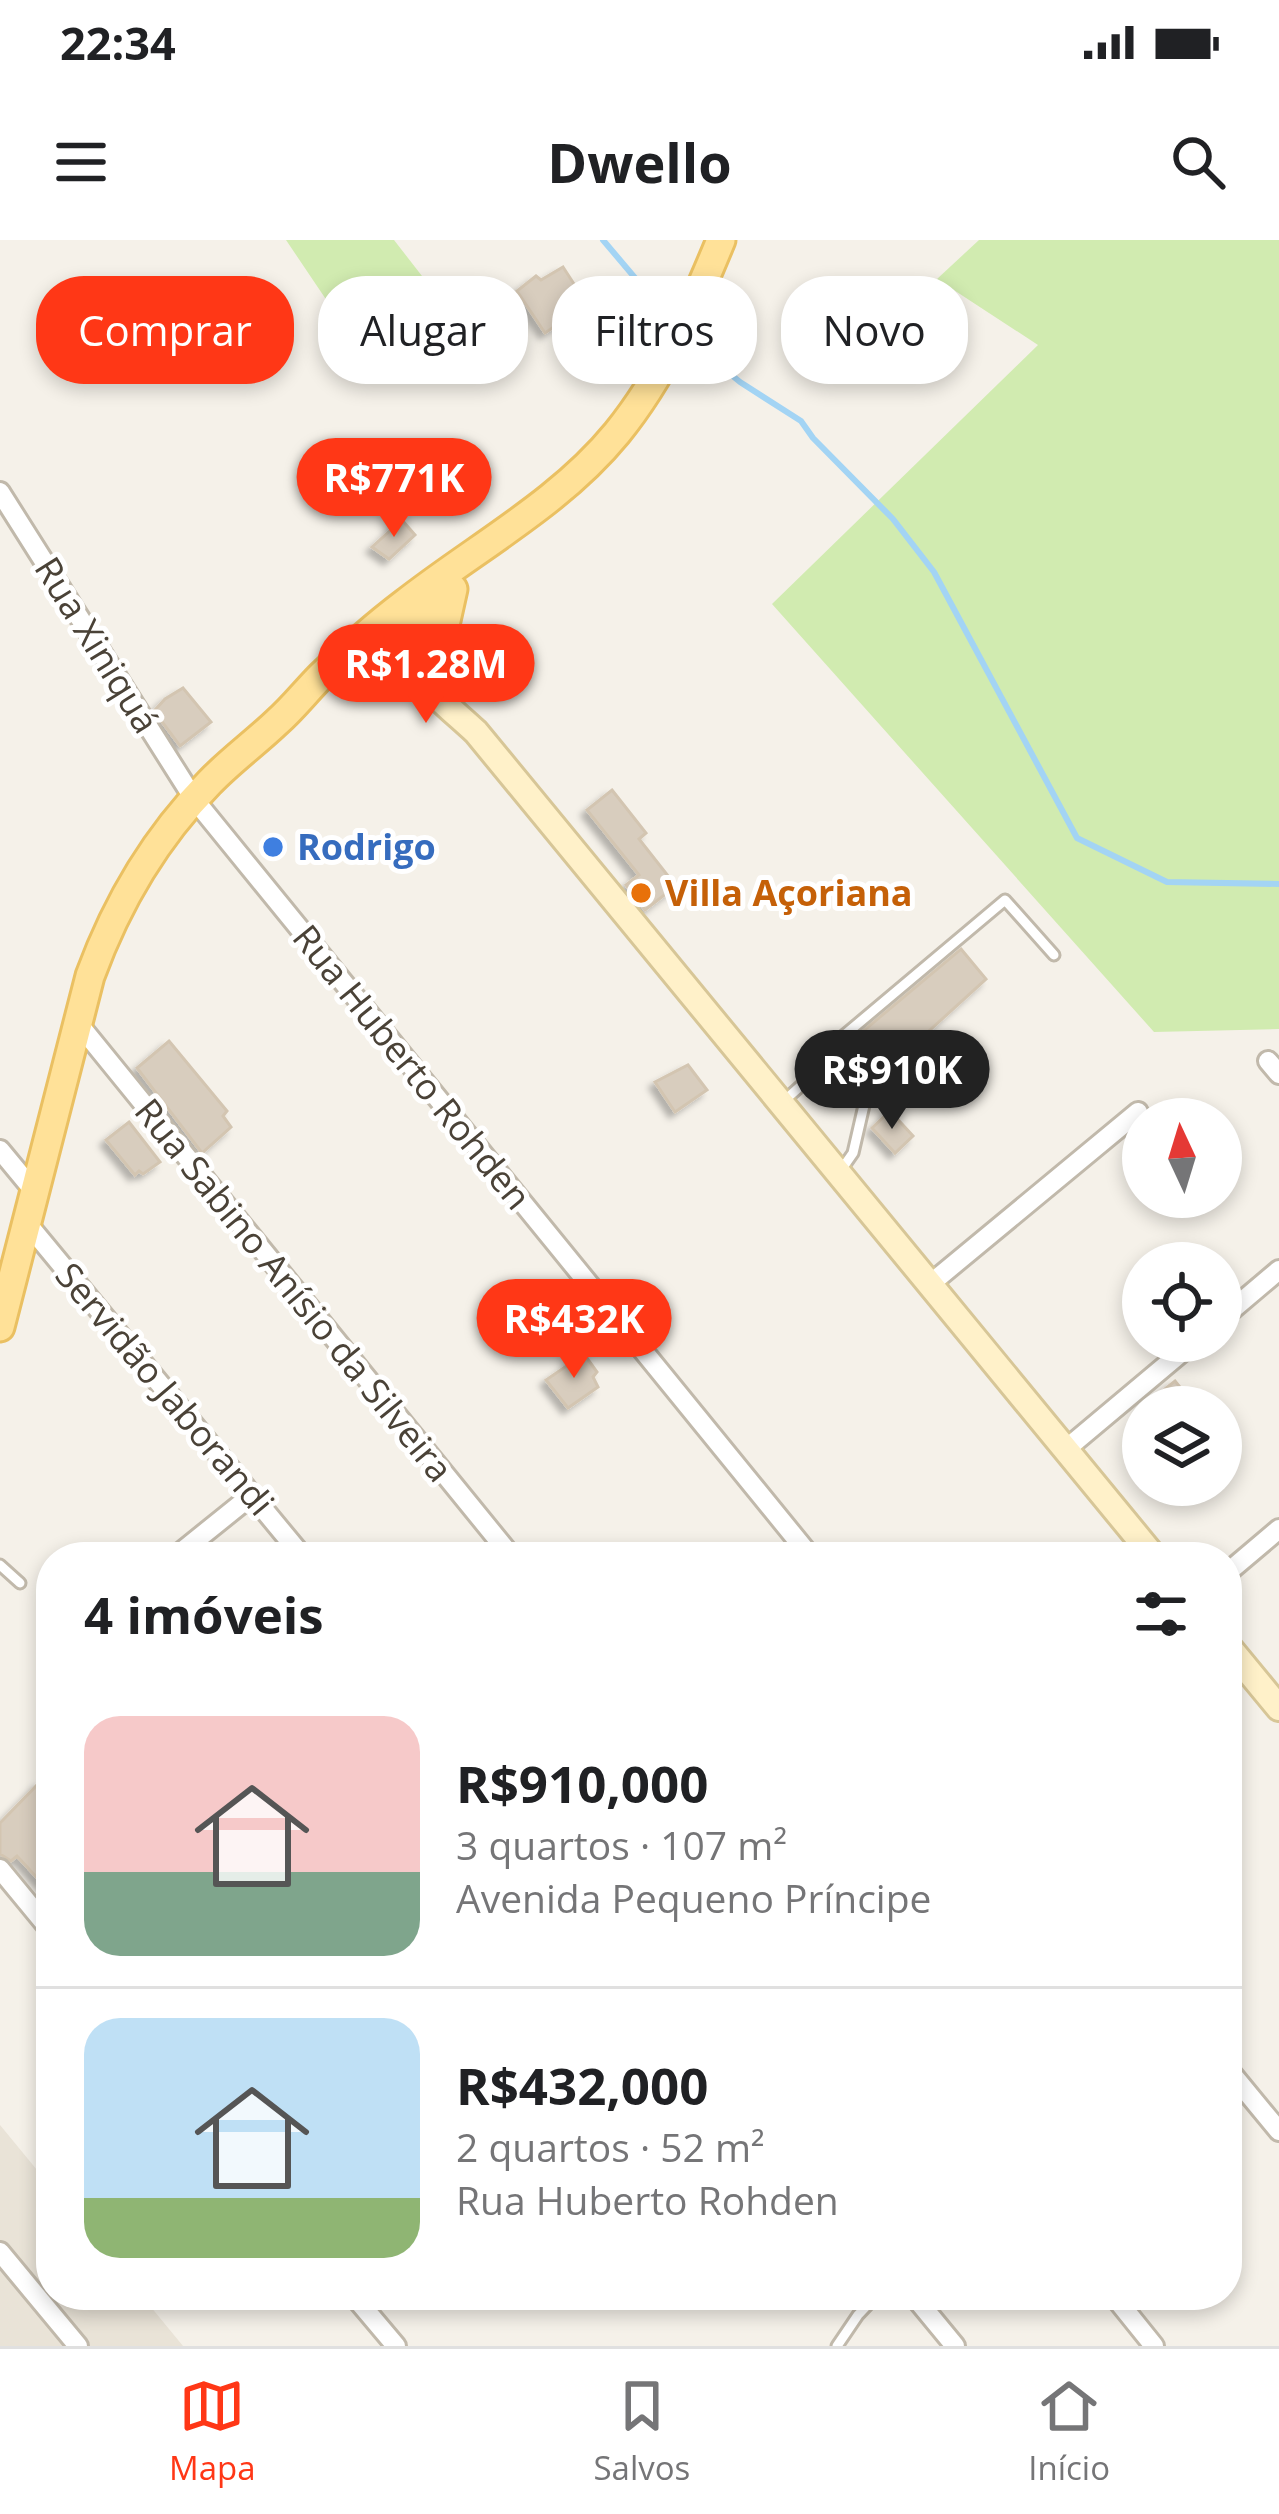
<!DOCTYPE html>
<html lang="pt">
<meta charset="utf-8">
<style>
:root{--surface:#fff;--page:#f2f2f2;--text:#202124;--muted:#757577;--line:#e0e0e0;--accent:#ff3716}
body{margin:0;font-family:"Open Sans",sans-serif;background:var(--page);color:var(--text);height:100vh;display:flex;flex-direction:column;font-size:45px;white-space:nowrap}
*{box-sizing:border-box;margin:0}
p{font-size:39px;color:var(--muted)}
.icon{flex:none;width:66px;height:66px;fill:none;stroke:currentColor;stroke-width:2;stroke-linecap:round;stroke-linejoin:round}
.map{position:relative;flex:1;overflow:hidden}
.panel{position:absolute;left:36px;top:1302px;width:1206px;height:768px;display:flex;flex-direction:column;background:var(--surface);border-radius:48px;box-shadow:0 6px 18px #0003}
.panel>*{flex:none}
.banner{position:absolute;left:36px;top:36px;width:1209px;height:108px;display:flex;gap:24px}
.needle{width:78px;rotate:356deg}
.buttons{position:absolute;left:1122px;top:858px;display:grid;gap:24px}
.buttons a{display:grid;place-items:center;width:120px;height:120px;border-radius:50%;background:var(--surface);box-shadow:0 6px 18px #0003;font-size:60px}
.price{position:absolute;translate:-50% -102px;padding:0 27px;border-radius:42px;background:var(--accent);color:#fff;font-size:39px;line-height:78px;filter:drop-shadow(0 3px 6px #0008)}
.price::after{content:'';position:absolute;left:50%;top:72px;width:36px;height:27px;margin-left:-18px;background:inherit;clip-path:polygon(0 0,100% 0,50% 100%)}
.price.on{background:#222;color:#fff}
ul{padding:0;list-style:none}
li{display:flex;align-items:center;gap:36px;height:300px;padding:0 48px}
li+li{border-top:3px solid var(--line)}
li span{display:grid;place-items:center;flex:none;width:336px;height:240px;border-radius:36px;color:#555}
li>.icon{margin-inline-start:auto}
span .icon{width:144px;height:144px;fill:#fffc;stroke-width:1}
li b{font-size:51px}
h2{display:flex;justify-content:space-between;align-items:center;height:144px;padding:0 48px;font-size:51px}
.tag{padding:0 42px;border-radius:48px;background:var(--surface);box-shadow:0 6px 18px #0003;font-size:42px;line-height:108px}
.tag.on{background:var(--accent);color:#fff}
.status{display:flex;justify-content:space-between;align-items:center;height:84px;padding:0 60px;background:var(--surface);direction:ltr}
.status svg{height:33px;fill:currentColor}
header{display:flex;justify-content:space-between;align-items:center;height:156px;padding:0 48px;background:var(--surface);font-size:54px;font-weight:700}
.tab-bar{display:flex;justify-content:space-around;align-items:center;height:168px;border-top:3px solid var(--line);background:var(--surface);font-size:33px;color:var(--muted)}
.tab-bar a{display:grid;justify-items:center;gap:6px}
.tab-bar .on{color:var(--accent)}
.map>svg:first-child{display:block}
.residential{fill:#e9e3d7}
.green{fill:#d1ebb0}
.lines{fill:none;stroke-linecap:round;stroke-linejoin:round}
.stream{stroke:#a3d4f4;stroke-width:6}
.building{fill:#d8cdbe;stroke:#d3c5b1;stroke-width:3;filter:url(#shadow)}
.service-casing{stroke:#c1b9ab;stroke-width:15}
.minor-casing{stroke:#c1b9ab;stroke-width:24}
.secondary-casing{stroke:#d7c697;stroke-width:30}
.primary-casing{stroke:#eac062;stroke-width:33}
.service{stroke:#fff;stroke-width:9}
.minor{stroke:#fff;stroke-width:18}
.secondary{stroke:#fff1c9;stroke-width:24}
.primary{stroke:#ffe198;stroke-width:27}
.shop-dot{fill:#3f7fe0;stroke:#fff;stroke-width:4.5}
.food-dot{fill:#e8710a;stroke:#fff;stroke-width:4.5}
.labels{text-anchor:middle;stroke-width:10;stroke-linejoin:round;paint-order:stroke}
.street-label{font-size:36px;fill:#4a4237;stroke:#fff}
.shop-label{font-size:36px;font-weight:bold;fill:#366cbe;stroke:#fff;text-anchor:start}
.food-label{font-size:36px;font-weight:bold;fill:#c56008;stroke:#fff;text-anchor:start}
</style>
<div class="status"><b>22:34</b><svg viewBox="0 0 49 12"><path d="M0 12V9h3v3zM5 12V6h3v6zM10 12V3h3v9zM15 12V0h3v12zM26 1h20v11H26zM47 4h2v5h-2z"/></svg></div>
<header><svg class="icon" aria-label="menu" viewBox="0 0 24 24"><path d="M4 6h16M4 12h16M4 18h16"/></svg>Dwello<svg class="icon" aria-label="search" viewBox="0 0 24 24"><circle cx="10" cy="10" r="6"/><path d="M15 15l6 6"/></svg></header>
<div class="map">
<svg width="1279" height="2106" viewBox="0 0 1279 2106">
<defs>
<filter id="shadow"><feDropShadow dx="-5.5" dy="5.5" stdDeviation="3" flood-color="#0004"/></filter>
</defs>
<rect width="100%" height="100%" fill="#f5f1e9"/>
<path class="residential" d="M0,1885L51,1947V2055H141L183,2106H0Z"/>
<path class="green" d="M286,0H394L429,45L411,111L350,95Z
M979,0H1279V789L1154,792L772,364L1038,105L937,39Z"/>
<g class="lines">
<path class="stream" d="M603,0L663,71
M700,109L740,142L801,181L813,198L893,279L934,332L1077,598L1167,642L1279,644"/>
</g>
<path class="building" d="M563,27L587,64L545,93L517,51L536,36L541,40Z
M452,202L476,227L443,254L419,226Z
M402,280L415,295L389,319L372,307Z
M183,448L211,482L180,506L154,471L165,459Z
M612,550L646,593L639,599L676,646L645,670L626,645L639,635L587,570Z
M961,709L986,739L885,831L880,826L844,825L837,813Z
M169,801L227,871L223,876L231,887L202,913L137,828Z
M688,825L707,850L675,872L655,842Z
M890,871L913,896L895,913L872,888Z
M129,882L160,922L143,934L139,931L135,935L106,900Z
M584,1114L597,1132L593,1137L598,1147L568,1168L546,1140Z
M1175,1141L1196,1167H1142Z
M40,1542L51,1553V1653L17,1616L11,1621L0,1614V1583Z"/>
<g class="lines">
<defs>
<path id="service" d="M825,824L829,808L1005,660L1054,715
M785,860L825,824L853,845L865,861L853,913L839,933
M0,1325L20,1343
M837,2106L858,2075L877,2055"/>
<path id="minor" d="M0,252L194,559L811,1317
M77,782L512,1317
M1268,821L1279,834
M0,910L34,951
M26,982L303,1317
M929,1045L1138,872
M1221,1079L1279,1030
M1065,1210L1195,1101
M175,1317L252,1255
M1227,1333L1279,1289
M0,1629L51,1691
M1227,1828L1279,1891
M0,2012L78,2106
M353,2055L396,2106
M913,2055L955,2106
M1113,2055L1154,2106"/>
<path id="secondary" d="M396,395C408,437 445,463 476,492L1154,1317
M1227,1405L1279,1468"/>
<path id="primary" d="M348,436L452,350
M346,440L384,433L417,437
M446,442L443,394L453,349
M0,1087L90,736C116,665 155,598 209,543C230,521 255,503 277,482C293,468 306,451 321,436C347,411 375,386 404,364C475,308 559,264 617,193C664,135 693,68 721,0"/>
</defs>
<use href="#service" class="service-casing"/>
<use href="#minor" class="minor-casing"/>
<use href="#secondary" class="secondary-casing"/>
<use href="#primary" class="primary-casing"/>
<use href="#service" class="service"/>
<use href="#minor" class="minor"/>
<use href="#secondary" class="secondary"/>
<use href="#primary" class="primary"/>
</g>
<circle class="shop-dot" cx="273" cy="607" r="12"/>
<circle class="food-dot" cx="641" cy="653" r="12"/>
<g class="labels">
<g class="street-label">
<text transform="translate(97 405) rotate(58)" y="13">Rua Xiniquá</text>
<text transform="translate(412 827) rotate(51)" y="13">Rua Huberto Rohden</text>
<text transform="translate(294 1050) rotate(51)" y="13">Rua Sabino Anísio da Silveira</text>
<text transform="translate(165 1149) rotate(50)" y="13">Servidão Jaborandi</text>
</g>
<g class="shop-label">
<text x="297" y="620">Rodrigo</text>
</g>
<g class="food-label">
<text x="665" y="666">Villa Açoriana</text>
</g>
</g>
</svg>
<div class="buttons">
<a><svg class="needle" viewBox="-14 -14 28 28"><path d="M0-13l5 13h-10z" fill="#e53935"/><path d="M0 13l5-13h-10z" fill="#757577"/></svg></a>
<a><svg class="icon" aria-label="locate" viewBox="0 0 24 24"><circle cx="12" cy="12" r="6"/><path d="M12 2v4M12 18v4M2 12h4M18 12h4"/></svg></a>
<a><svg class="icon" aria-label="layers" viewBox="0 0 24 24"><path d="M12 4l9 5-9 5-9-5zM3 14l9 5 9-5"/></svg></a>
</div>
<b class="price" style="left:394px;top:300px">R$771K</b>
<b class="price" style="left:426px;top:486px">R$1.28M</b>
<b class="price on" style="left:892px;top:892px">R$910K</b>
<b class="price" style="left:574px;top:1141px">R$432K</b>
<div class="banner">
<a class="tag on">Comprar</a>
<a class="tag">Alugar</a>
<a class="tag">Filtros</a>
<a class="tag">Novo</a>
</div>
<section class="panel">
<h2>4 imóveis<svg class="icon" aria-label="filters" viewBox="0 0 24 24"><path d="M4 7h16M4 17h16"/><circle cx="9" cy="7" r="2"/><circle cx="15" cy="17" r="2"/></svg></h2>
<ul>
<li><span style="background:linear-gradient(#f6c9c9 65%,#7fa58c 0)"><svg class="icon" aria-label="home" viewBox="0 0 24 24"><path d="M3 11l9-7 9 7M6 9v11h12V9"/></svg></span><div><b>R$910,000</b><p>3 quartos · 107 m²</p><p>Avenida Pequeno Príncipe</p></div></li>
<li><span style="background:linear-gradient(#bfe0f5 75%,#8fb573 0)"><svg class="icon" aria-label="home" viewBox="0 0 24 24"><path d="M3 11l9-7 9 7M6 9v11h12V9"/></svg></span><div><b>R$432,000</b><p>2 quartos · 52 m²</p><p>Rua Huberto Rohden</p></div></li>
</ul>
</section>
</div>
<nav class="tab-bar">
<a class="on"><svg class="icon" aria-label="map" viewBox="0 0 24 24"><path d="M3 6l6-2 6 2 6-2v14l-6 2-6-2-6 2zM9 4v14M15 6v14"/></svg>Mapa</a>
<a><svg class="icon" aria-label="saved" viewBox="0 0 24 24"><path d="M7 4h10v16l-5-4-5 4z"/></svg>Salvos</a>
<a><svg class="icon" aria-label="home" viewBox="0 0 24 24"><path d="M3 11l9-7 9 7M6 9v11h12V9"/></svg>Início</a>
</nav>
